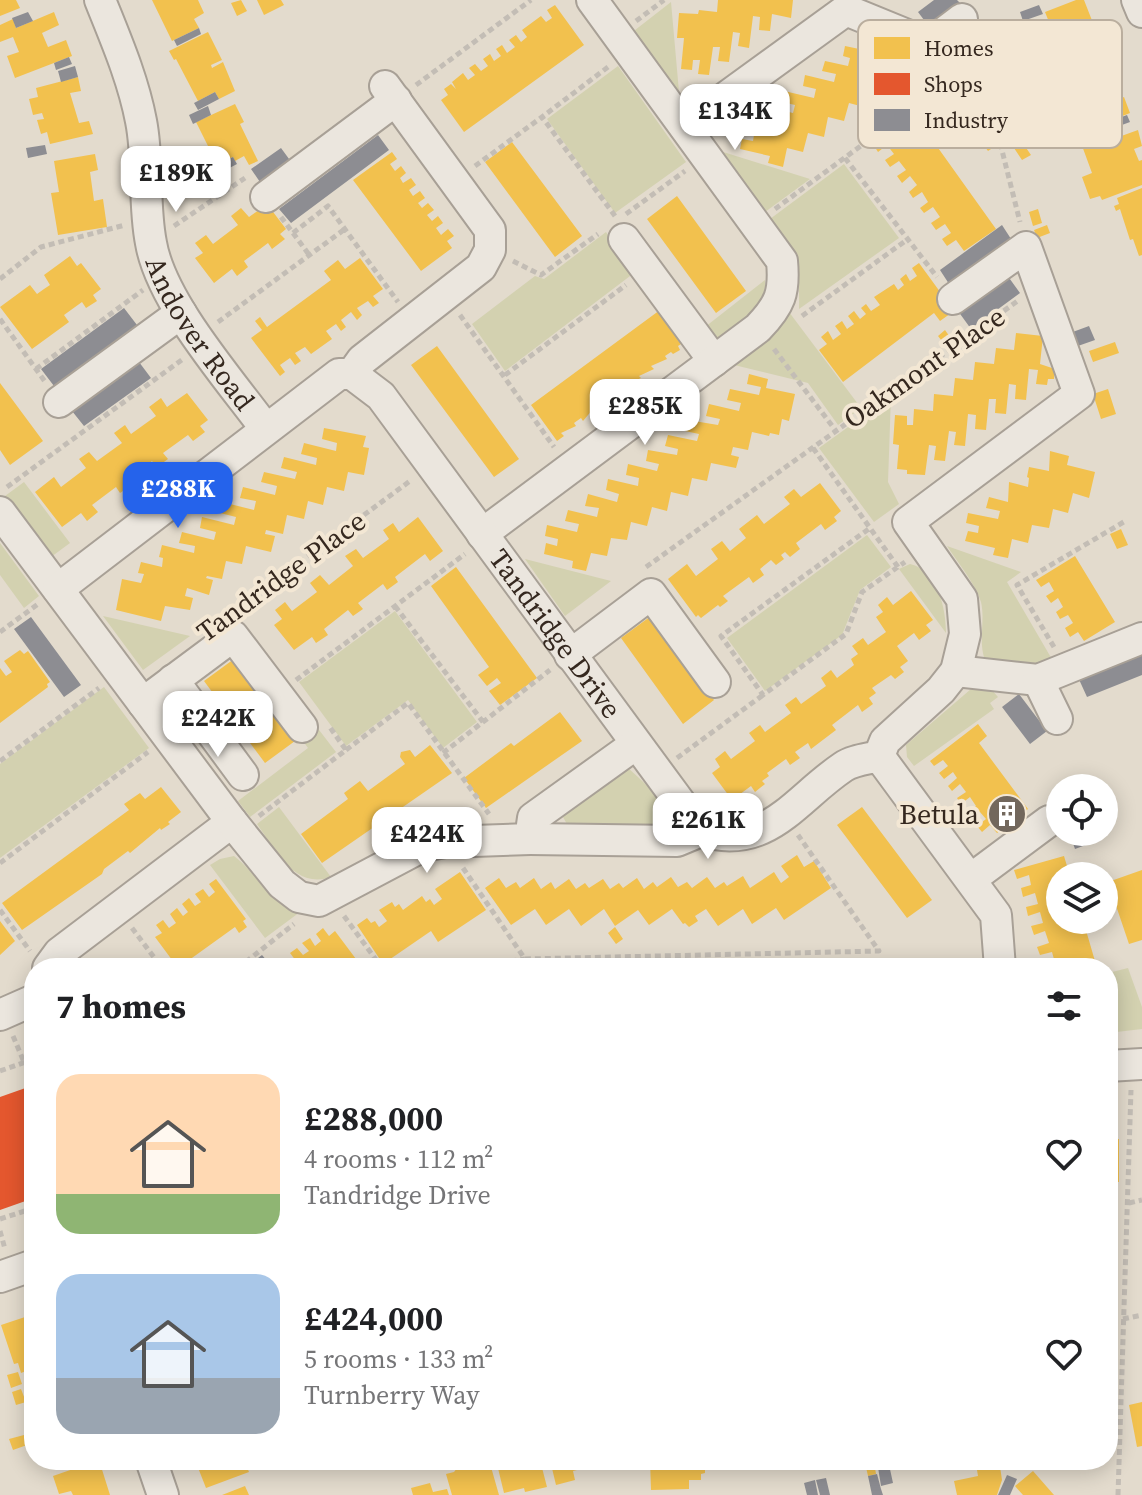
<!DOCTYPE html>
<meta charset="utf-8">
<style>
:root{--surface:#fff;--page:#f2f2f2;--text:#202124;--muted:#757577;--accent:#2563eb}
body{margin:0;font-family:"Source Serif 4",serif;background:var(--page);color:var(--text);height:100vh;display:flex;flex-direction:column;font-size:30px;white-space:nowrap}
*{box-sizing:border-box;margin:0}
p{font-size:26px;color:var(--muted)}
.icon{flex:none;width:44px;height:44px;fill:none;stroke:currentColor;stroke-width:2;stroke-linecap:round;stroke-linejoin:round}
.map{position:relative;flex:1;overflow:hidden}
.drawer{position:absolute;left:24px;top:958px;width:1094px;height:512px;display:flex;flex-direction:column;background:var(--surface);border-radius:32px;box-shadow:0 4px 20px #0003}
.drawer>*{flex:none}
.tools{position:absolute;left:1046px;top:774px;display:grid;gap:16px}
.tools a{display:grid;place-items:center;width:72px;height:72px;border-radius:50%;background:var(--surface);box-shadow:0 4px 20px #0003;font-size:40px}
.price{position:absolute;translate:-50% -68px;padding:0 18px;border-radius:16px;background:#fff;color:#222;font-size:26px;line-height:52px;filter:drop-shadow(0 2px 4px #0008)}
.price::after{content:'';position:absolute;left:50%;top:48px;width:24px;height:18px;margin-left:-12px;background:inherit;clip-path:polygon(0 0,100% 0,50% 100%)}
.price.on{background:var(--accent);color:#fff}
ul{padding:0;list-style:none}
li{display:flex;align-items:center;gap:24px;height:200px;padding:0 32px}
li span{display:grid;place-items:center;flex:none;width:224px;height:160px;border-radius:24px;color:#555}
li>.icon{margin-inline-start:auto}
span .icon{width:96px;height:96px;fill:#fffc;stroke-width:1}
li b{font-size:34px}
h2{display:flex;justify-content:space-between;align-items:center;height:96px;padding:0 32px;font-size:34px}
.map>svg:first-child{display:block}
.green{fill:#d3d1b0}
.homes{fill:#f2c14e}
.shops{fill:#e4572e}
.industry{fill:#8d8d92}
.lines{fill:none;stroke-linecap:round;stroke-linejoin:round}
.minor-casing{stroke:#a8a096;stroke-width:34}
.path{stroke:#c3bdb5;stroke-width:5;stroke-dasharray:6 4;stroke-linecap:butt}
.minor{stroke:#ebe6de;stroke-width:30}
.labels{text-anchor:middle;stroke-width:8;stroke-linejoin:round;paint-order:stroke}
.street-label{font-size:28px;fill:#35281f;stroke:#f3e7d4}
.poi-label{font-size:28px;fill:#35281f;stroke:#f3e7d4;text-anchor:end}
.key{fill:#f3e7d4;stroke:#baae9e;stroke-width:2}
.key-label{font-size:22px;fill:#35281f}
</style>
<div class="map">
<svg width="1142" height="1495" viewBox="0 0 1142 1495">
<rect width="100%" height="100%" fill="#e3dbcd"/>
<path class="green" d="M671,2L680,103L630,34Z
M618,66L686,162L615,213L547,119Z
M720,151L810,179L765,212Z
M844,164L899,238L799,309C800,265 795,255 770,219Z
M606,232L634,273L505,371L472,324L535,276L544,279Z
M765,280C767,311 738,326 717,344L705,327Z
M789,312L861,408L838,425L808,383L730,364Z
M891,396L888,482L899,504L874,522L819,448Z
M24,482L70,543L51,557L5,496Z
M867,535L891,567L860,590L842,635L765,691L727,638Z
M0,543L39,596L24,608L0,575Z
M947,546L1021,572L1007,582L1053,661L1042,668L988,666C976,646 986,623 981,602C975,583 958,563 947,546Z
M525,559L611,581L565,616Z
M910,564C938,570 946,609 946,633L899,569Z
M395,611L477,722L443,748L408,700L346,746L299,682Z
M103,616L190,636L143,670Z
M104,687L149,748L0,858V764Z
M982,687L991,689L998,697L990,703L994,709L914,766L907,757L906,745L971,689Z
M316,726L336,752L250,817L238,801L308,748L300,737Z
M629,769C641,779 671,807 670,823L660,827L568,826L563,817L567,810L620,772Z
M279,807L331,877C294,890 275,849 257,824Z
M234,856C261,878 265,895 300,912L265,938L210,865L220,859Z
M1128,968L1142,1007V1029L1108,1033V973Z"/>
<path class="homes" d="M0,0H16L20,8L0,16Z
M152,0H198L204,13L194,19L199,28L172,41Z
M241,0L247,11L237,16L231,3Z
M257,0H281L284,5L264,15Z
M718,0H793L791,18L772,14L770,31L759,30L760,17L753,16L749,48L738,46L740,33L733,32L729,62L718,61L720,47H713L709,75L698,74L700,60H693L692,70L681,69L684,38H677L679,13L698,14L699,10L717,12Z
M1076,0H1084L1102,46L1064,61L1054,36L1046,39L1041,25L1049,22L1045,12Z
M555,5L584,45L464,132L441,100L448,95L444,89L451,84L456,89L452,82L463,73L468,80L475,75L469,68L475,64L481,71L488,66L483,59L490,54L494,61L501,56L496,49L502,45L507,53L515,47L509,40L516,35L521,42L527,37L522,30L541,16L546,22L552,18L547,10Z
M54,12L59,25L42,33L48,47L66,40L72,56L15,78L7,56L19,52L13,37L0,42V25L13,19L16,28Z
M865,30L885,34L882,44L910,50L904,76L889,72L884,92L868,88L864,107L849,103L844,121L828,117L824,137L808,133L803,152L787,148L783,167L768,163L770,156L740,149L742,139L753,141L754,135L741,131L743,121L773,128L775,120L761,116L764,106L793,113L795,105L782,102L784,91L814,98L816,89L803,86L805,75L834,82L836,74L822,71L825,61L848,66L850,58L843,56L845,46L864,50L866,41L863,40Z
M208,32L222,60L211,65L212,68L223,62L235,91L219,99L215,92L198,101L176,59L174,60L169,51Z
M1111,62L1117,77L1108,80L1110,85L1102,88L1107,99L1115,96L1117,100L1124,97L1130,113L1100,125L1103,132L1075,143L1070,131L1084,125L1076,105L1066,109L1059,93L1070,89L1067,80Z
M78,77L81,91L70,93L79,123L89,121L93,134L50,144L47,132L41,134L37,120L44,119L42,113L33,115L29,99L38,97L36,88Z
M235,104L244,122L240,124L258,161L249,165L244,156L235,161L233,157L217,164L196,122Z
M920,111L931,127L926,131L996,229L964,251L956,240L947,246L942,239L951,233L945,224L936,230L931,223L940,217L933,207L924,213L920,208L928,202L922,192L913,198L909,192L917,185L910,176L902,183L897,176L906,170L899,161L890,167L885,160L894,154L887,145L878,152L873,144Z
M1138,130L1142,146L1134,149L1139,161L1142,160V185L1102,200L1100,196L1090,199L1082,177L1092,173L1081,143L1089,140L1091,147Z
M991,137L997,145L988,151L982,143Z
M1020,139L1031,155L1022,160L1012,145Z
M512,142L582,236L555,257L485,162Z
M392,152L397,159L390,164L395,171L401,166L406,173L400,178L403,183L411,178L416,185L409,190L413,196L420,191L425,198L418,203L422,208L428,203L434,210L427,215L432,221L438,216L443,223L436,228L441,235L448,229L454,236L447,241L452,248L421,271L353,180Z
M95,154L98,170L90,172L94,201L103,199L107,227L58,235L51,193L59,192L54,161Z
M1142,188V255L1139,256L1133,239L1130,240L1120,209L1116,211L1114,206L1119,204L1117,198Z
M677,196L746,291L716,313L647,219Z
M267,204L286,229L280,234L285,239L272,249L268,243L244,261L248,267L237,276L232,269L214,283L195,258L203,253L195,243L206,235L213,244L238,225L231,216L241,208L249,217Z
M1038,209L1042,223L1033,226L1029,212Z
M1047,225L1050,233L1037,238L1034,230Z
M70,256L77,266L81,263L101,289L93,295L97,301L86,308L82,302L64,315L69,322L32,349L0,307L30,285L37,294L44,289L50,285L44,275Z
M360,258L383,289L373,296L379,303L373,307L368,301L357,308L362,315L357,320L351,312L341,320L346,327L341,331L336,324L326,331L332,339L311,354L305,347L295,353L301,361L295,365L290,358L280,365L285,372L280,376L251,338L262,330L255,321L260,317L267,327L331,280L324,271L338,260L345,269Z
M919,263L954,311L940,321L934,313L843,382L819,350L827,344L821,337L828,331L833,340L841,334L835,326L842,321L847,329L854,324L848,316L854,311L860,319L866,314L861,308L866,304L871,311L880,305L874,297L894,284L898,290L904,285L900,279L906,274L910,281L917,276L912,268Z
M660,310L684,342L678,346L680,350L673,354L671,352L665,356L667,359L651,366L654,369L639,376L641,378L626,385L628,388L621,393L619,390L612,394L615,397L608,402L606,399L596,412L593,409L583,421L581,418L574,423L576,426L561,433L564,436L557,441L531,405Z
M945,330L952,340L945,345L938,336Z
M1016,333L1043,336L1040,364L1055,369L1054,379H1048L1047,385L1036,384L1038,370L1029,369L1026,400L1015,399L1016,385L1009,384L1006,414L995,413L996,399H989L986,430L975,429L976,415L968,414L965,446L954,445L956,432L949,431L945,461L934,460L936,446L929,445L925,475L907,474V470L897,469L899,445L893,444L895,415L907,416V425H913L914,409L933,411L934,394L953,396L955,378L973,380L975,362L994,364L996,348L1014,350Z
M1115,342L1119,353L1093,362L1089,351Z
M437,346L519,459L494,477L411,365Z
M749,374L768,379L766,388L795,394L789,421L782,419L779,435L770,433L769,436L752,432L748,450L733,447L731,455L739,457L736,468L711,463L707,481L692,478L688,496L671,492L667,511L652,507L647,526L631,522L627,540L611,538L607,556L591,553L586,571L572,568L573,561L544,554L546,543L557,546L558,539L545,536L547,525L577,532L579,524L565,521L568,510L597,517L599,508L585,506L588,494L617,502L619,494L606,490L608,479L638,486L639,478L626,475L628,464L657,471L659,464L646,461L648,450L677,455L678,449L665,446L668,435L697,441L699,434L685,431L688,420L718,425L720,419L706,416L709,404L739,411L741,403L727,400L730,389L759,395L761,387L747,384Z
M0,383L43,441L10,465L0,450Z
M1108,389L1116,414L1101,419L1093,394Z
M187,393L208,420L200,426L205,432L193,441L188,435L163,453L168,459L157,467L152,461L128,479L132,485L120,493L116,487L92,505L98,512L87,521L81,513L62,527L35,492L54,477L61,487L86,468L79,459L89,452L97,461L122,443L114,433L125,425L131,434L156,416L149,407L161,398L167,407Z
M324,428L366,436L363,447L369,448L364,475L348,472L344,491L327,487L323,505L308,501L304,519L287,515L283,534L266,530L265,534L275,536L271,552L246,546L242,564L226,561L222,579L207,576L206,578L213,580L209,595L187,588L185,596L193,598L190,610L165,606L161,621L116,610L122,579L141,583L144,574L138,573L141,562L162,567L163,558L159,557L162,545L194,553L195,546L179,543L182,532L214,540L216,532L200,528L202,517L234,525L236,517L220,513L222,502L254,510L256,501L240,498L243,487L275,495L277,486L261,482L264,472L295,479L297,472L281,468L284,457L316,465L317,458L301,454L304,443L336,451L337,443L322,439Z
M1050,451L1069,456L1067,465L1095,472L1089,498L1073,493L1068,513L1053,509L1049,528L1032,525L1028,543L1012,539L1008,558L993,555L995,548L965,541L968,531L978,533L979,526L966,523L968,513L998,519L1000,511L986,508L989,497L1008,502L1009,482L1028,487L1029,478L1027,477L1029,467L1049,471Z
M820,483L841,511L834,517L837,521L825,530L821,524L796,543L800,549L790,557L785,552L781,555L784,559L776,565L771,560L760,569L764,575L753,583L749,577L723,596L728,601L720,607L718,605L701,618L698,615L696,617L668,579L687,564L696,576L718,559L711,549L722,541L730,551L746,538L739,529L757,515L764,524L790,504L784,497L794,489L801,497Z
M418,517L443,551L430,561L425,554L395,577L398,582L387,590L383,584L358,603L363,609L353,616L348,610L324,629L328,635L316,643L312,637L294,650L274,625L282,619L275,610L285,602L292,611L317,592L310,583L320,575L329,585L353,566L345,556L356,549L363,558L389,539L383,530L393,523L399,532Z
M1121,529L1128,545L1117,549L1110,534Z
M1075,556L1115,622L1084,641L1078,632L1070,637L1065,628L1073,623L1068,615L1060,619L1056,612L1063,607L1058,598L1051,603L1046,596L1054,591L1049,582L1041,587L1036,580Z
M456,567L537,678L500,705L489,691L501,683L497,678L487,686L478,675L489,667L431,586Z
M911,591L933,620L926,625L931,631L919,640L914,633L897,646L908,661L900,667L904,672L895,679L891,675L872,688L876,693L869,698L873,704L862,712L858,705L832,725L836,730L811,749L808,743L795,752L800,758L790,765L786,759L767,773L769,776L762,781L765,784L755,792L751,786L732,800L712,773L720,767L715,759L725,751L731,759L755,741L749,733L760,725L765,732L791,713L785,705L796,697L801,704L826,686L821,678L831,670L837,678L854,665L851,659L858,654L852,646L863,638L868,645L886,632L876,617L883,612L878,605L887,597L893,605Z
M651,616L714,700L683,724L621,638Z
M20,650L24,654L28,651L50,682L47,684L48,687L0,723V668L6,676L12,672L4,661Z
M234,659L295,741L265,763L204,681Z
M560,712L582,741L486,808L464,778L511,743L514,746Z
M978,724L987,736L979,743L1028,809L997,833L990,825L982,832L977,826L986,819L980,812L971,818L967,813L976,806L970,797L961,804L957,798L966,792L960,784L952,791L948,786L957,778L953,772L944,779L939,773L948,766L943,760L934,766L930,761Z
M430,745L452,773L322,863L301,834L348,799L344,793L360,781L368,791L405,764L400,757L401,752L410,750L415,757Z
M161,787L181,812L168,822L170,824L161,830L160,828L130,853L128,851L104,869L102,874L22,930L2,903L129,810L124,804L140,793L145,799Z
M862,807L932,900L907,918L837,825Z
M797,855L804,867L814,861L831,888L784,920L776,908L752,924L743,909L718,926L706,909L695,916L698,921L689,927L685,923L683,924L672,909L649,925L638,910L615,926L604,909L581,926L569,909L546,925L535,909L511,925L485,888L499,878L506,888L516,882L520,888L534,878L541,889L551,882L555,889L569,879L576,889L585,883L589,888L603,879L610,889L619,883L623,888L637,878L644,889L653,882L657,887L671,877L678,887L687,882L692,888L707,877L715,888L724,882L727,886L743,876L750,888L774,872L781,883L789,877L781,866Z
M1064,856L1070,876H1060V920H1083L1097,968H1042L1055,963L1052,952L1040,955L1037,947L1049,943L1045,931L1034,935L1031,926L1043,923L1040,912L1028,916L1026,907L1038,904L1035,893L1023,897L1021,888L1031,885L1029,875L1017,879L1014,870Z
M1142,870V940L1129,944L1108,882Z
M460,872L486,910L438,942L431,931L383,964L357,925L367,918L371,923L375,921L379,927L387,921L379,910L392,902L395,907L399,904L403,910L422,896L426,902L430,899L434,905L442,899L435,889Z
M216,879L246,919L243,921L247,927L239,933L235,927L178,968L155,937L162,933L156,925L163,920L169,928L176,923L170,914L177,908L183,916L188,912L182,904L189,898L195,906L201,902L195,894L203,889L209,897L215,892L209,884Z
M0,921L15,941L0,955Z
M615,927L623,939L616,944L608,933Z
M323,928L329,936L335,931L359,963L352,968H281L277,963L284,958L290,965L296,961L290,953L297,948L303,955L309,951L302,943L310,938L315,946L321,941L316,934Z
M1108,1139H1119V1182H1108Z
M34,1314V1368L21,1373L18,1363L14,1364L1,1325Z
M18,1372L22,1384L11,1388L7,1375Z
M21,1389L26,1402L16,1405L12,1392Z
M1142,1402V1446L1137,1447L1129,1405Z
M24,1435L27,1445L13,1450L9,1439Z
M50,1460H75V1461L52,1468Z
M99,1460L110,1495H73L71,1491L59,1494L53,1476Z
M195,1460H244L249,1472L206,1488Z
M468,1460H489L499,1495H452L446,1474L454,1472L457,1468L456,1463Z
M496,1460H540L547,1487L525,1492L524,1488L504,1493Z
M550,1460H596L597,1465L573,1471L575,1480L556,1485Z
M650,1460H705V1473L701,1474V1480H689V1489L651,1490Z
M999,1460L1002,1480L997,1495H957L954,1481L978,1476L976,1464Z
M874,1462L876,1474L868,1476L865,1463Z
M1033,1471L1054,1495H1023L1015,1486Z
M430,1483L433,1492L447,1489L449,1495H413L411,1488Z
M245,1486L249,1495H222Z"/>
<path class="shops" d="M34,1085V1198L0,1210V1097Z"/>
<path class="industry" d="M934,0H957L961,4L930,28L918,12Z
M1039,5L1043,14L1023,21L1020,12Z
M28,12L33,21L16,28L12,18Z
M199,28L201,34L177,46L174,40Z
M69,57L72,64L56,70L54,63Z
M75,66L78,77L61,82L58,71Z
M215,92L219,99L198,110L194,103Z
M208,106L211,115L193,124L189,115Z
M1127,115L1130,122L1103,132L1100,125Z
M378,135L389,150L291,223L279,209Z
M45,145L47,154L28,158L26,148Z
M281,148L292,163L262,185L251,169Z
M233,157L237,164L218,174L214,166Z
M1002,225L1013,242L951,287L940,270Z
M1007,275L1020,293L971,329L958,311Z
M124,308L137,325L54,386L41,369Z
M1089,326L1095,340L1075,347L1070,333Z
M139,362L151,378L84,426L72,411Z
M31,617L81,685L64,697L14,629Z
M1142,648V675L1087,697L1077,675Z
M1019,694L1047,731L1030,744L1002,707Z
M1069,832H1087L1091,843L1075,849Z
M262,955L273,968H245Z
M888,1460L893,1483L881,1486L877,1461Z
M877,1474L881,1489L883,1495H872L868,1476Z
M1007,1475L1017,1479L1010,1495H998Z
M826,1478L830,1495H820L816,1480Z
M815,1480L818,1495H807L804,1483Z"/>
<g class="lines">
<defs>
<g id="minor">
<path id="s1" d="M100,0C116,40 133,79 141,121C149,161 143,203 151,243C161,302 229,379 265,428"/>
<path d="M1137,0L1142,12"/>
<path d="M685,127L846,10L929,44L962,19"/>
<path d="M266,197L396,100"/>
<path d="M624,239L714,361"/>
<path d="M352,374L362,360L481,267L490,250V230L385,86"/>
<path d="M59,402L181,313"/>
<path d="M0,512L232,822L59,953L48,968"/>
<path d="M482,534L758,328C780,305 785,293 782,261L592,0"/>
<path id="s2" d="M58,589L339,374H352L381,396L701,831C768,851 794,800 843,767C853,760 868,759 879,756L996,915L1000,968"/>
<path d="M570,655L651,594L715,682"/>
<path d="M956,671L1038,680L1142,638"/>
<path d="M173,680L243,775"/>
<path d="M1038,680L1057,719"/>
<path d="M143,703L233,636L302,727"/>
<path d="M879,756L885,741L941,690L956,671L965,634L962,599L908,522L1079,394L1026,247L953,299"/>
<path d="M232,822L282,884L299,897L319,901L423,846L445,842L530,839L533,818L636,744"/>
<path d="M530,839L677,841L701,831"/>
<path d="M971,879L1049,821"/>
<path d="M0,1015L34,1000"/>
<path d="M1108,1066L1142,1064"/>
<path d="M0,1277L34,1265"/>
<path d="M151,1460L163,1495"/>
</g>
</defs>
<use href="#minor" class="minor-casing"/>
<path class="path" d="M636,21L664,0
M608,67L542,117L615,216
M416,85L531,0
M845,158L937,277
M475,166L542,117
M775,209L979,59L1020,222
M626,214L685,171
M281,217L293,233L328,206L398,302
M174,226L245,178
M293,233L310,256
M513,261L541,275L598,234
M0,279L41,247L125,225
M460,315L554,447
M802,316L908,239
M0,319L46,383
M218,322L345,229
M774,349L836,431
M36,369L143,290
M505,375L626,285
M813,448L870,528
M7,487L183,359
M646,567L1019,300
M898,567L870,528L721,636L763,695L846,634L862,592L905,562
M395,606L483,722
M235,610L410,481
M0,632L38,604
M1054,647L1017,585L1127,520
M296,680L465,554
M346,750L408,703L489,814
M443,753L550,670
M677,758L763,695
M0,761L99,688
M259,816L346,750L329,726
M0,863L148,752
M463,868L525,959L879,951L798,835
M0,910L30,951
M344,916L382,968
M132,928L162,968
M238,968L294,924
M461,968L525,959
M13,1036L24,1062
M0,1071L34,1059
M1129,1203L1142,1200
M0,1219L34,1208
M0,1231L5,1249
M1123,1319L1142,1315
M1118,1495L1131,1090"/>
<use href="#minor" class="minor"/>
</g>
<defs>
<symbol id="building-disc" viewBox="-11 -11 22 22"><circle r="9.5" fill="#72675c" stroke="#f3e7d4"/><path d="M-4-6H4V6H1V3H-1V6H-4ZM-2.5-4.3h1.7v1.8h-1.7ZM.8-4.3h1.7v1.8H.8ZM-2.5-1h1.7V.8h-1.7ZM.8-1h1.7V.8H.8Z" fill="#fff"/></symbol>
</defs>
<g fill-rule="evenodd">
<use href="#building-disc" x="985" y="792" width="44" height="44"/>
</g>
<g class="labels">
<g class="street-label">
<text dy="10" stroke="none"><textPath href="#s1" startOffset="354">Andover Road</textPath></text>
<text transform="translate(924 367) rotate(-35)" y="10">Oakmont Place</text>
<text transform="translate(281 576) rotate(-36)" y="10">Tandridge Place</text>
<text dy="10" stroke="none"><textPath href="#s2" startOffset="698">Tandridge Drive</textPath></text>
</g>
<g class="poi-label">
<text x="979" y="824">Betula</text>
</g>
</g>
<rect x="858" y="20" width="264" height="128" rx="12" class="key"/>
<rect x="874" y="37" width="36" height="22" fill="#f2c14e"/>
<rect x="874" y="73" width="36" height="22" fill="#e4572e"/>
<rect x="874" y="109" width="36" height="22" fill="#8d8d92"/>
<g class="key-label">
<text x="924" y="56">Homes</text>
<text x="924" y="92">Shops</text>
<text x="924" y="128">Industry</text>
</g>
</svg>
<div class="tools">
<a><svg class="icon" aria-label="locate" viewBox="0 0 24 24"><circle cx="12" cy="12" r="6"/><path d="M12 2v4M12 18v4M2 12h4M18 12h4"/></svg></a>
<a><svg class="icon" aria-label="layers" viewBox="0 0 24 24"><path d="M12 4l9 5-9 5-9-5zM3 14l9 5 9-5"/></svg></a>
</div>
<b class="price" style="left:735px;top:152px">£134K</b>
<b class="price" style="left:176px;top:214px">£189K</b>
<b class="price" style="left:645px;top:447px">£285K</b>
<b class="price on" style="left:178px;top:530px">£288K</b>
<b class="price" style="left:218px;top:759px">£242K</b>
<b class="price" style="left:708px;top:861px">£261K</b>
<b class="price" style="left:427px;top:875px">£424K</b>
<section class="drawer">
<h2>7 homes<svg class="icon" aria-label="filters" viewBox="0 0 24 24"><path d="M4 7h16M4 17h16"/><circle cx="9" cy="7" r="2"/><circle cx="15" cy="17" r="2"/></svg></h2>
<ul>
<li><span style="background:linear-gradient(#ffd9b3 75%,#8fb573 0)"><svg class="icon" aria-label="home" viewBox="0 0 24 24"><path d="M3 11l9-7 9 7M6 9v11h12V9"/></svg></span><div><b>£288,000</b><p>4 rooms · 112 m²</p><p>Tandridge Drive</p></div><svg class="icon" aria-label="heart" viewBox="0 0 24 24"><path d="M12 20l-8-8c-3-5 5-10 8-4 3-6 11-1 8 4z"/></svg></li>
<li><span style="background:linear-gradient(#a9c7e8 65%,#9aa5b1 0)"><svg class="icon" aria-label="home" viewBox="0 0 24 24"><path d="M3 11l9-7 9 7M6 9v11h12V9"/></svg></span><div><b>£424,000</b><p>5 rooms · 133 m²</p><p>Turnberry Way</p></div><svg class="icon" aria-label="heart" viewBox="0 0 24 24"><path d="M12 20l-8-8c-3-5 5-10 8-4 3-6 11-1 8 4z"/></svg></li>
</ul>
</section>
</div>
